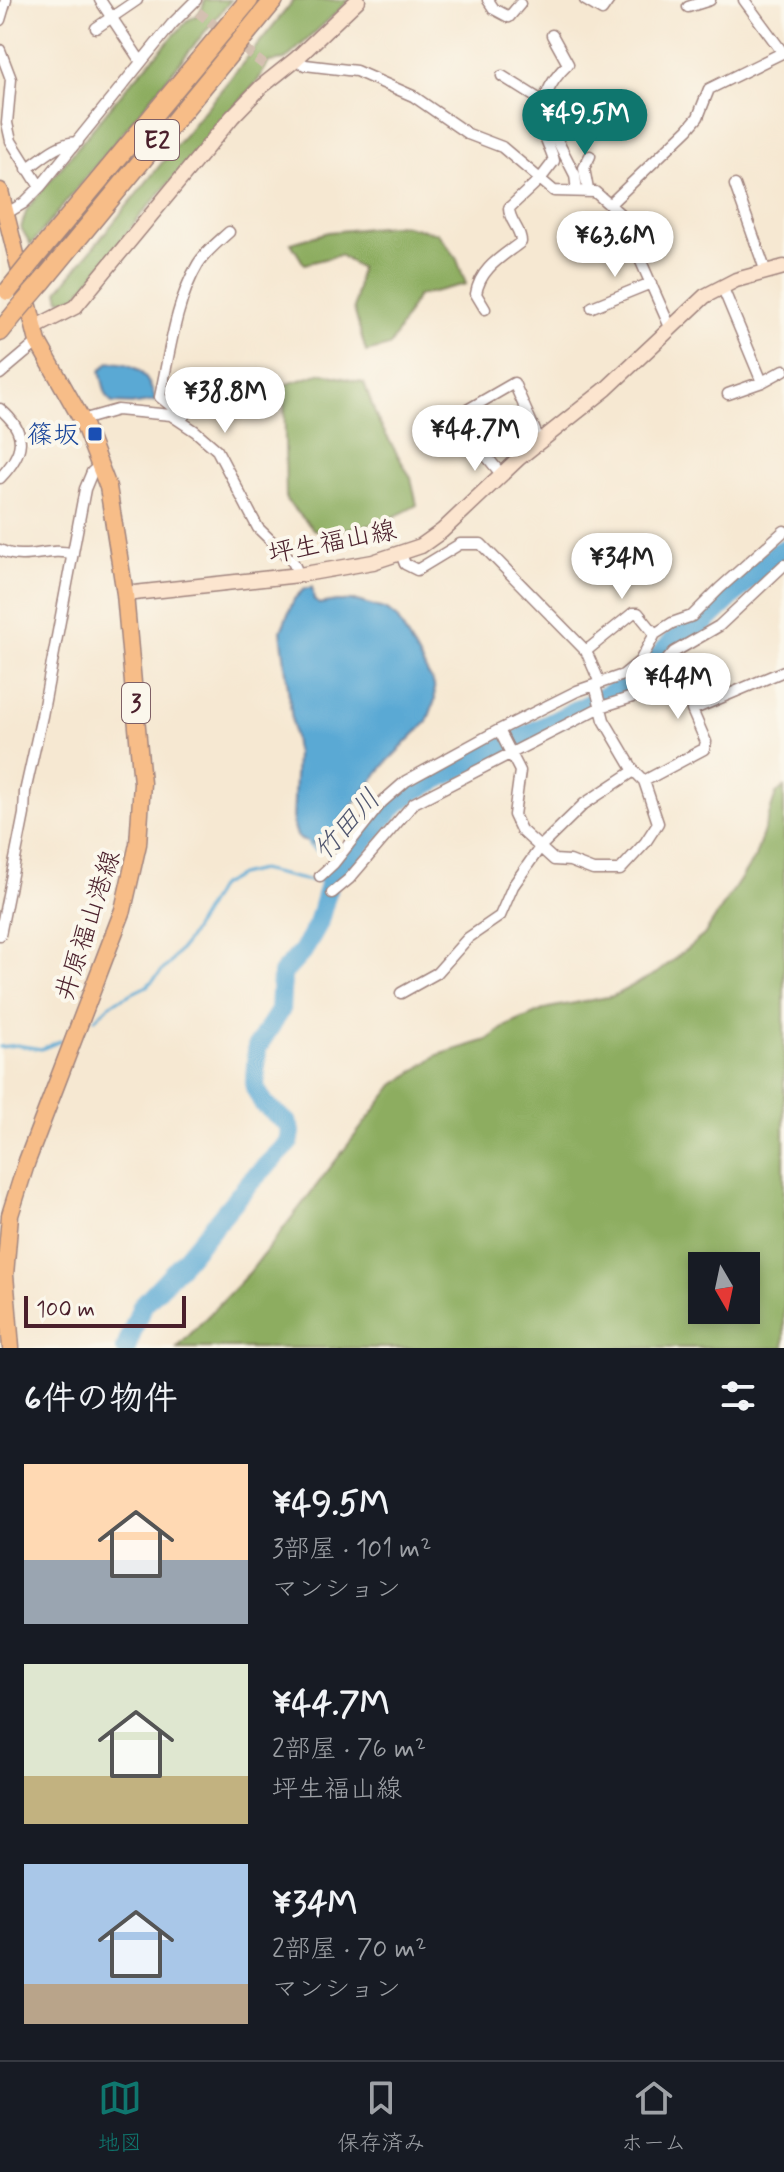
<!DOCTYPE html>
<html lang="ja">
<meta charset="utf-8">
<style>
:root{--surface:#171b24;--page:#242831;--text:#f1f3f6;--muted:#9ea1a6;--line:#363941;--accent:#0f766e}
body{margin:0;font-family:Mynerve,"Klee One",sans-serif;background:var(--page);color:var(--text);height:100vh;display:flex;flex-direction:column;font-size:30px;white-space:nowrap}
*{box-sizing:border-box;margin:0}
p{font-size:26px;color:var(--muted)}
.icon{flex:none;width:44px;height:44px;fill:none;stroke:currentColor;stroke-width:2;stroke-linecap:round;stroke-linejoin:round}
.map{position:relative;height:1348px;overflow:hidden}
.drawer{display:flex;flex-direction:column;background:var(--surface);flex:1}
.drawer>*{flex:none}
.needle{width:52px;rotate:171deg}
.buttons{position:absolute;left:688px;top:1252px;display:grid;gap:16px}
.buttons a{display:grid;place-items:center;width:72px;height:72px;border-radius:0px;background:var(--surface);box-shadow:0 4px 12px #0003;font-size:40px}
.scale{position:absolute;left:24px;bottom:20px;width:162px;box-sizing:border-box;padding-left:8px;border:4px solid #4a1f2b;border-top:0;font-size:22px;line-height:28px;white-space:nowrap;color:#4a1f2b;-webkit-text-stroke:6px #fbf7ec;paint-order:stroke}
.price{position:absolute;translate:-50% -68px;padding:0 18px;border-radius:28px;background:#fff;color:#222;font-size:26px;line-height:52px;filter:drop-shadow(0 2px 4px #0008)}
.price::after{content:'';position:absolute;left:50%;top:48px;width:24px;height:18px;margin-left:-12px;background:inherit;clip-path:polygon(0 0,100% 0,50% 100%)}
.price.on{background:var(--accent);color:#fff}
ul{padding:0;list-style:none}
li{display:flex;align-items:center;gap:24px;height:200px;padding:0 24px}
li span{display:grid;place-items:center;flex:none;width:224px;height:160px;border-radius:0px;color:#555}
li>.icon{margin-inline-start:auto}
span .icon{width:96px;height:96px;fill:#fffc;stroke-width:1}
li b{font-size:34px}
h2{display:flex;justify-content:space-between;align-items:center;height:96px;padding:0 24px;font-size:34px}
.tab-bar{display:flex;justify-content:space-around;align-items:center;height:112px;border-top:2px solid var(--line);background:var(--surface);font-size:22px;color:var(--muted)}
.tab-bar a{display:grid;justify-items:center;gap:4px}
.tab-bar .on{color:var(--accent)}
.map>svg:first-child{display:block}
.forest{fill:#8dad61;stroke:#6c6646;stroke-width:2;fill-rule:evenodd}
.water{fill:#5aa9d4;stroke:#526480;stroke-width:2}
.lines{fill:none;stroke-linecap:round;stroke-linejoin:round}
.stream{stroke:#5aa9d4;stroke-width:3}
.river{stroke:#5aa9d4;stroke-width:20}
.street-tunnel{stroke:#d4c0b1;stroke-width:10;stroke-dasharray:10 5;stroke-linecap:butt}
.street-casing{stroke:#a0847e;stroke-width:13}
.secondary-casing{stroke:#a0847e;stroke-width:17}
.primary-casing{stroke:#a0847e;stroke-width:19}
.highway-casing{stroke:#a0847e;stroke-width:21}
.street{stroke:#fff;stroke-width:10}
.secondary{stroke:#fce5cf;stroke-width:14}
.primary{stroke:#f7bd88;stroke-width:16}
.highway{stroke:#f7bd88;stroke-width:18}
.highway-bridge-casing{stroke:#a0847e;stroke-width:21;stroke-linecap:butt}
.highway-bridge{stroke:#f7bd88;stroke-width:18}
.transit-dot{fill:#1a4fb4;stroke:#fbf7ec;stroke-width:3}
.labels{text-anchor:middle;stroke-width:8;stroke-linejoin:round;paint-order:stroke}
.shield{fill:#fbf7ec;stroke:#7f6065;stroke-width:2}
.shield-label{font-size:24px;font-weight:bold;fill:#4a1f2b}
.transit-label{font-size:26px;fill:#164399;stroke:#fbf7ec;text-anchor:end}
.street-label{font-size:26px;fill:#4a1f2b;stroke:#fbf7ec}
.water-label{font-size:28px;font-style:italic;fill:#50566f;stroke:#fbf7ec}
</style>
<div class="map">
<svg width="784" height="1348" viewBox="0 0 784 1348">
<rect width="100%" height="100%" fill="#fbf7ec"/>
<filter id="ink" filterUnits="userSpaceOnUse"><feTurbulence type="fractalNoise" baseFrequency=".0125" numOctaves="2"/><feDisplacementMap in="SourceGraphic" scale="16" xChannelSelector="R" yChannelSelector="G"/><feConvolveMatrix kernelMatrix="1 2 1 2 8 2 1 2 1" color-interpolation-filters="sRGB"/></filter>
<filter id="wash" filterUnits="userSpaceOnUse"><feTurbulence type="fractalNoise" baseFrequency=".006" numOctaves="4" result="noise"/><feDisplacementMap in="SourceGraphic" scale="32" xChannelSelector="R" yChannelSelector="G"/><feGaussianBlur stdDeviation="1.8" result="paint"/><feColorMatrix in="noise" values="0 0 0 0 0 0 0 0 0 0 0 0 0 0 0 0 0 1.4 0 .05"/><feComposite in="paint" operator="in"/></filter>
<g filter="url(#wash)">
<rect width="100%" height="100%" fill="#f6e8d2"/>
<path class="forest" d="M204,0H231L31,245L21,228L27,209L126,88L188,20C198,16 203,11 204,0Z
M294,0H350L285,60L269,62L257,82L142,214L76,297L60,300L58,291Z
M401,225L438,233L456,257L466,284L417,296L390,346L366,352L354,309L360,268L340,255L304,264L291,243L328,232Z
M322,373L364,383L377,419L411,478L417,505C378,527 358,530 314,530L286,500L284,385Z
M784,788V1348H177L249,1273L394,1085L438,1055L487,1040L506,1026L548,1008L613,996L657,973L704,935L755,857L776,794ZM702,1266H746V1310H702Z"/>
<path class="water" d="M109,362C138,362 148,375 156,401L137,404L112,403L106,395L100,371Z
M312,587L314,600L319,604L336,601H357L387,610L397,618L434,685L435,700L427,722L388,761L320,846L301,840L297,836L293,823L296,753L281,631L294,599L304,589Z"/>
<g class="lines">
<path class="stream" d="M309,840V845L319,852
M95,1019L112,1003L147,986L170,963L187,941L219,886L239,875L260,870L304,880L330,881
M0,1047L17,1045L41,1049L60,1041"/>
<path class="river" d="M126,1348L142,1306L184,1261L251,1181L289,1143L291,1132L288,1124L263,1103L255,1087L257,1047L280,1011L282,974L303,951L318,924L330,881L397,803L414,791L635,681L675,639L703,624L775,554L784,549"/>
</g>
</g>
<g filter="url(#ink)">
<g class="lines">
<path class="street-tunnel" d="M198,12L268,68"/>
<defs>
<path id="street" d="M100,0L141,62
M488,0L494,9L509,17L520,4
M585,0L602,10L609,0
M744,0L783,53
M688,7L710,0
M0,20L6,0
M96,28L137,0
M0,50L11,79L7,123L11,141L40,187
M296,59L305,65L356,71L413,96L468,134L502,147L554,191L595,192L620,214L670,327
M502,76L542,101
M555,136L575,175L577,191
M27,169C42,158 59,142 78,142
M735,185L766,272
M588,190L584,168L590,156
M610,204L688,129L698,117L709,89L784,52
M7,213L24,203L40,187L172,24L196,0
M722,286L762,382
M592,307L651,283
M485,309L476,294C480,268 502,257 521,242C521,228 509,222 509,208L541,178L554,161C552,150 545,141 544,131C539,103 548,83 568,64L552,35
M0,374L38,342
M728,394L762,382L784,370
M0,409C29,433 24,453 0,478
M184,416L160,397C169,356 176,300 198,264C206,251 218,242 229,232
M82,420L117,410L171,415L195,431L217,450L258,528L293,562L299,575
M501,474L456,419L462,413L514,383L540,442
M0,550C27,563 48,546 73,554
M401,554L405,564L417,570L460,544H481L586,651L600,683
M586,651L633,613H638L655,634
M595,685L604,720L634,771L644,781L704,749L706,742L692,710L784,671
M499,730L520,771L514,815L521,830L554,860L570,861L593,870H620L645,843L658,823L644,781
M320,876L334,863L382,802L406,781L499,730L577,691L623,675L640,661L655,634L672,623L692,616L720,588L784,531
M332,893L349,879L414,803L601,707L642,694L662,681L658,671L674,652L719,626L784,565
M0,935L24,814L25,792L42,716L85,489L92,472L101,464
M401,993L437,973L468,938L500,916L513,886L541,846L584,804L634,771"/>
<path id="secondary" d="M34,328L75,307L232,117L261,87L296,59L358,0
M125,594L299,575L373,562L421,546L442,531L519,458L606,389L705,296L736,280L784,267"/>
<path id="primary" d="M0,191L38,342L82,420L108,487L125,594L142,783L138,844L123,910L27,1161L10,1215L5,1275L11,1348"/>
<path id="highway" d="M32,261L249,0
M42,282L274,0
M0,332L17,311"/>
</defs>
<use href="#street" class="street-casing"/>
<use href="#secondary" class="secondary-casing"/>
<use href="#primary" class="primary-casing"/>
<use href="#highway" class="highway-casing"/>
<use href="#street" class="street"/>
<use href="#secondary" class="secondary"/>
<use href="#primary" class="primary"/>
<use href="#highway" class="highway"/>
<defs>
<path id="highway-bridge" d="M8,291L32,261
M17,311L42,282"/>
</defs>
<use href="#highway-bridge" class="highway-bridge-casing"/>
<use href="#highway-bridge" class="highway-bridge"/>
</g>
</g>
<rect class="transit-dot" x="87" y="426" width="16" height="16" rx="4"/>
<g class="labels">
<g class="shield">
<rect x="135" y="120" width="44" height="40" rx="6"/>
<rect x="122" y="683" width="28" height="40" rx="6"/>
</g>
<g class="shield-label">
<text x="157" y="148">E2</text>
<text x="136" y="711">3</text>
</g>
<g class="transit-label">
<text x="79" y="443">篠坂</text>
</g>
<g class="street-label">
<text transform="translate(332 541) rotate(-11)" y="9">坪生福山線</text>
<text transform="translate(87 925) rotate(-72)" y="9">井原福山港線</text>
</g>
<g class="water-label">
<text transform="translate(346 824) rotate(-48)" y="10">竹田川</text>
</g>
</g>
</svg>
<div class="buttons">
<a><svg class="needle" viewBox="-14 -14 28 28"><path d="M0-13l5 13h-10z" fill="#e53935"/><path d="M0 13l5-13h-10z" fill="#9ea1a6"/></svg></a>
</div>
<div class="scale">100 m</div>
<b class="price on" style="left:585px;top:157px">¥49.5M</b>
<b class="price" style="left:615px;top:279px">¥63.6M</b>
<b class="price" style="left:225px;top:435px">¥38.8M</b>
<b class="price" style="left:475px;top:473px">¥44.7M</b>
<b class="price" style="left:622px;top:601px">¥34M</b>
<b class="price" style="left:678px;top:721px">¥44M</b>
</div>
<section class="drawer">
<h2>6件の物件<svg class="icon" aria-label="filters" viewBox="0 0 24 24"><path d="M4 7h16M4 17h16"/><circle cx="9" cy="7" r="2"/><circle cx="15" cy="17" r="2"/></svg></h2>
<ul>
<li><span style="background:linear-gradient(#ffd9b3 60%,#9aa5b1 0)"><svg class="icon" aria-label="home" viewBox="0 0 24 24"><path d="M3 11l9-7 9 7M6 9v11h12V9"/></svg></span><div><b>¥49.5M</b><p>3部屋 · 101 m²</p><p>マンション</p></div></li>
<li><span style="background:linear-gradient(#dfe7d0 70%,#c2b280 0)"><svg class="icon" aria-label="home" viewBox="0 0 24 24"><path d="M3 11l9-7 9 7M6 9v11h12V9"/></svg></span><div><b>¥44.7M</b><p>2部屋 · 76 m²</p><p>坪生福山線</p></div></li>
<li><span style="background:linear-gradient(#a9c7e8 75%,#b9a48a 0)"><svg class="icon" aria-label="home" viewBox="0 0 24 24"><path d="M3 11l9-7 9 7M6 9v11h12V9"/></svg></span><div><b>¥34M</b><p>2部屋 · 70 m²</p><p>マンション</p></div></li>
</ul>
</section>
<nav class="tab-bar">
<a class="on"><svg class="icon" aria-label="map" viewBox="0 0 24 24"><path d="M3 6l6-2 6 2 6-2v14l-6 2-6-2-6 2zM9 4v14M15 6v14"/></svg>地図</a>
<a><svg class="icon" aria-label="saved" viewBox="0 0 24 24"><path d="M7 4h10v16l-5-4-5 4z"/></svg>保存済み</a>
<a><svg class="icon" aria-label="home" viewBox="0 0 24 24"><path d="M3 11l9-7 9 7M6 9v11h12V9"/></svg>ホーム</a>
</nav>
